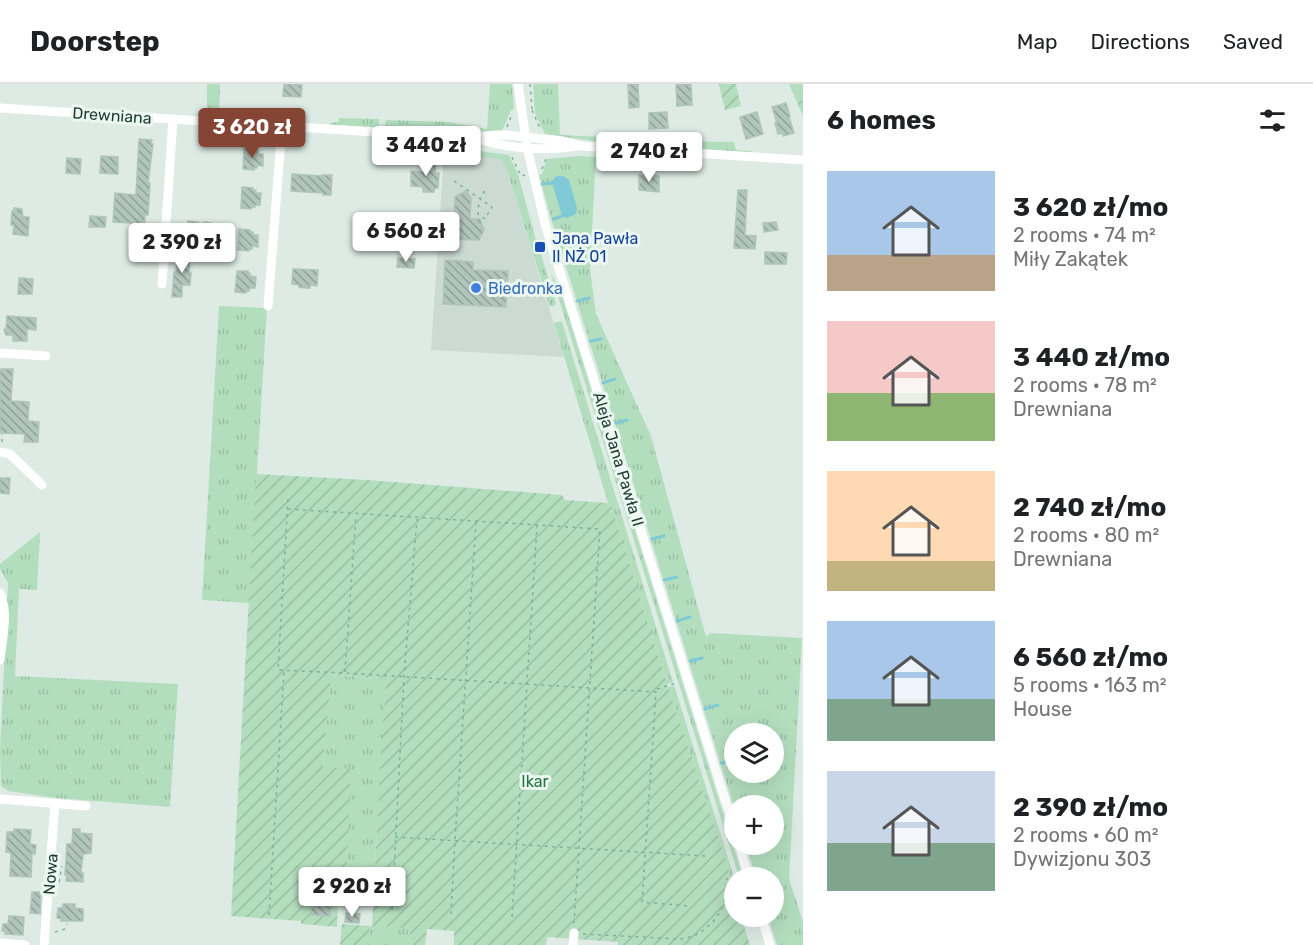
<!DOCTYPE html>
<meta charset="utf-8">
<style>
:root{--surface:#fff;--page:#f2f2f2;--text:#202124;--muted:#757577;--line:#e0e0e0;--accent:#844534}
body{margin:0;font-family:Rubik,sans-serif;background:var(--page);color:var(--text);height:100vh;display:flex;flex-direction:column;font-size:22px;white-space:nowrap}
*{box-sizing:border-box;margin:0}
p{font-size:20px;color:var(--muted)}
.icon{flex:none;width:33px;height:33px;fill:none;stroke:currentColor;stroke-width:2;stroke-linecap:round;stroke-linejoin:round}
.map{position:relative;flex:1;overflow:hidden}
.sheet{display:flex;flex-direction:column;background:var(--surface);width:510px}
.sheet>*{flex:none}
.controls{position:absolute;left:724px;top:639px;display:grid;gap:12px}
.controls a{display:grid;place-items:center;width:60px;height:60px;border-radius:50%;background:var(--surface);box-shadow:0 6px 24px #0002;font-size:30px}
.price{position:absolute;translate:-50% -51px;padding:0 14px;border-radius:6px;background:#fff;color:#222;font-size:20px;line-height:39px;filter:drop-shadow(0 2px 3px #0008)}
.price::after{content:'';position:absolute;left:50%;top:36px;width:18px;height:14px;margin-left:-9px;background:inherit;clip-path:polygon(0 0,100% 0,50% 100%)}
.price.active{background:var(--accent);color:#fff}
ul{padding:0;list-style:none}
li{display:flex;align-items:center;gap:18px;height:150px;padding:0 24px}
li span{display:grid;place-items:center;flex:none;width:168px;height:120px;border-radius:0px;color:#555}
li>.icon{margin-inline-start:auto}
span .icon{width:72px;height:72px;fill:#fffc;stroke-width:1}
li b{font-size:26px}
h2{display:flex;justify-content:space-between;align-items:center;height:72px;padding:0 24px;font-size:26px}
header{display:flex;align-items:center;gap:36px;box-sizing:border-box;height:84px;padding:0 30px;background:var(--surface);border-bottom:2px solid var(--line)}
header strong{font-size:28px}
nav{display:flex;gap:33px;margin-inline-start:auto;font-size:21px}
main{display:flex;flex:1;min-height:0}
.map>svg:first-child{display:block}
.built{fill:#cbdad3}
.grass{fill:url(#grass-tufts);fill-rule:evenodd}
.forest{fill:url(#forest-crowns)}
.garden{fill:url(#garden-furrows)}
.water{fill:#7fcad6}
.lines{fill:none;stroke-linecap:round;stroke-linejoin:round}
.stream{stroke:#7fcad6;stroke-width:3}
.building{fill:url(#building-back-hatch);stroke:#afc5bb;stroke-width:1.5}
.path{stroke:#7ab19f;stroke-width:1.5;stroke-dasharray:3 4.5;stroke-linecap:butt}
.minor{stroke:#fff;stroke-width:9}
.transit-dot{fill:#1a4fb4;stroke:#edf7f2;stroke-width:2}
.shop-dot{fill:#3f7fe0;stroke:#edf7f2;stroke-width:2}
.labels{text-anchor:middle;stroke-width:6;stroke-linejoin:round;paint-order:stroke}
.street-label{font-size:16px;fill:#1d3b33;stroke:#edf7f2}
.transit-label{font-size:16px;fill:#164399;stroke:#edf7f2;text-anchor:start}
.shop-label{font-size:16px;fill:#366cbe;stroke:#edf7f2;text-anchor:start}
.park-label{font-size:16px;fill:#247542;stroke:#edf7f2}
</style>
<header>
<strong>Doorstep</strong>
<nav><a>Map</a><a>Directions</a><a>Saved</a></nav>
</header>
<main>
<div class="map">
<svg width="803" height="861" viewBox="0 0 803 861">
<defs>
<pattern id="grass-tufts" width="24" height="20" patternUnits="userSpaceOnUse" patternTransform="scale(1.5)"><rect width="24" height="20" fill="#b3debe"/><path d="M3 7l-1-3M5 7V3M7 7l1-3M15 17l-1-3M17 17v-4M19 17l1-3" fill="none" stroke="#9abfa4"/></pattern>
<pattern id="forest-crowns" width="20" height="18" patternUnits="userSpaceOnUse" patternTransform="scale(1.5)"><rect width="20" height="18" fill="#b3debe"/><path d="M2 6a3 3 0 1 1 6 0M12 15a3 3 0 1 1 6 0" fill="none" stroke="#9abfa4"/></pattern>
<pattern id="garden-furrows" width="10" height="10" patternUnits="userSpaceOnUse" patternTransform="scale(1.5)"><rect width="10" height="10" fill="#b3debe"/><path d="M-1 1l2-2M0 10L10 0M9 11l2-2" fill="none" stroke="#9abfa4"/></pattern>
<pattern id="building-back-hatch" width="6" height="6" patternUnits="userSpaceOnUse" patternTransform="scale(1.5)"><rect width="6" height="6" fill="#b2c5bd"/><path d="M-1 5l2 2M0 0l6 6M5-1l2 2" fill="none" stroke="#90a19a"/></pattern>
</defs>
<rect width="100%" height="100%" fill="#ddebe4"/>
<path class="built" d="M444,70L501,74L507,86L564,273L431,266Z"/>
<path class="grass" d="M207,0H220L219,30L252,32L251,35L213,33L207,30Z
M490,0H512L514,25L511,26L502,47L445,48L387,45L385,42L386,36L449,38L487,45Z
M533,0H558L560,51L671,56V61L668,63C627,60 586,57 545,50L535,29Z
M339,34L379,35V42L376,44L332,41L330,39L339,38Z
M677,57L734,58L736,66L752,67L750,69L679,64Z
M457,64L509,71L518,90L537,160L534,161L536,168L540,167L556,220L552,223L549,221L507,86L501,75L456,71Z
M579,72L596,73L590,185L596,230L651,352L706,553L710,549L802,554L789,795L803,838V861H777L768,833L774,832V794L760,793L757,786L753,783L746,761L774,760V722H735V726L550,131L539,91L542,90L547,75ZM735,650H774V688H735Z
M551,190L560,205L743,793H739Z
M219,222L267,224L249,519L202,516Z
M556,238H562L673,598L667,600L611,421L608,419L554,239Z
M40,448L37,506L19,505L15,592L178,600L170,723L56,714L8,707L1,702L0,667L8,499L0,485V480Z
M330,591L386,595L374,797L304,793L323,683Z
M674,601L735,796V810L724,770L668,603Z
M370,842L410,843L409,861H369Z"/>
<path class="forest" d="M789,0H803V32Z"/>
<path class="garden" d="M719,0H736L741,22L725,26Z
M256,390L367,396L562,411L565,416L608,419L611,421L667,600L724,770L735,810V832L741,833L750,861H618V858L547,853L546,861H454V847L427,845L425,861H409L410,844L372,842L381,667L386,595L331,591L323,683L351,685L346,795H339L337,843L301,840V837L231,832Z
M342,840L370,842L369,861H340Z"/>
<path class="water" d="M559,92H563L569,96L577,124L576,130L567,134L562,132L552,98L555,93Z"/>
<g class="lines">
<path class="stream" d="M542,100L553,99
M553,135L562,132
M565,176L576,172
M577,217L589,214
M590,257L601,255
M603,299L615,295
M616,339L627,336
M652,455L664,452
M664,496L677,493
M677,537L690,533
M690,577L702,574
M705,625L718,621
M721,679L735,676"/>
</g>
<path class="building" d="M284,0L302,1L301,13L283,12Z
M628,0H638L639,23L629,24Z
M676,0H691L692,21L677,22Z
M786,19L790,32L789,33L794,49L783,52L782,49L778,50L775,39H777L772,23Z
M667,28L668,44L649,45V29Z
M757,28L763,50L746,55L740,33Z
M139,55L152,56L151,60H153L148,99H150L148,131H145L143,174L129,173L131,139L113,138L115,109L136,111Z
M244,64L255,65V67H258V70H263V82L257,81V84H254V86L243,85Z
M101,72L118,73V90L100,89Z
M67,74L81,75L80,90L66,89Z
M425,75L436,76L435,89H439L438,104H435L434,108H423V103L411,102V87L424,88Z
M292,90L322,92V91H332L331,111H323V109L291,107Z
M639,91L659,92V108L639,106Z
M242,103L253,104V106H256L255,109H261L260,121H255V123H252L251,125L241,124Z
M738,106H747L745,151L756,152L755,165L734,164Z
M466,107L471,114L470,135H480L484,146L479,156L450,155L445,145L451,134H454L455,113Z
M14,124L22,125L23,133H29L28,152L13,150L14,141H11L12,127L14,128Z
M90,132L106,133L105,143H89Z
M399,135L437,137L436,144L399,142Z
M188,137L197,138L201,140L204,138L211,139V142L215,146L211,149L210,156L187,155Z
M776,138L778,146L764,148L763,139Z
M239,145L250,146V148H253V151H258V163L252,162V165H249V167L238,166Z
M178,167L190,168L189,189H191L190,201H182V213H172L174,188H176Z
M765,168L787,169L786,180H765Z
M398,174L415,175L414,184L397,183Z
M445,176L473,178V186L508,187L506,223L443,220Z
M293,185L318,186L317,202L310,201V204H305L299,203V201L292,200Z
M237,187H248L247,189H250V192L256,193L255,204H250L249,207H246V209L235,208Z
M19,194L33,195L32,210H18Z
M7,232L36,234V246L27,245V257H13V251H6L4,246L6,244Z
M0,285H13L11,317L29,318L28,337L39,338L38,358H24L25,350L0,349Z
M0,394H10L9,410L0,409Z
M14,745L31,746L30,760L36,761L35,770L32,769L31,793L10,792L11,769L6,768L7,748H14Z
M73,745H80V749L92,750L91,769L83,770L81,789H83V798L66,797L67,791H65L67,760H72Z
M341,794H348L347,816H340Z
M32,808H41L40,830L30,829Z
M312,817L331,818L330,832L311,831Z
M63,820H75V824L83,825V837H61L62,835L57,834L58,824H62Z
M346,829L360,830L359,839L345,838Z
M9,832L24,833L23,851L5,850V847H2L3,840H8Z"/>
<g class="lines">
<path class="path" d="M530,0L532,25
M532,26L540,44
M507,43L512,30
M512,73L521,92L525,91
M542,85L546,75
M454,97L492,123L485,135L478,130C478,120 480,114 486,105
M2,358V350
M288,415L278,586L344,589L656,608L642,818L689,822
M288,425L600,445L574,839
M345,588L356,431
M657,605L676,599
M395,753L705,772
M59,798L62,782
M392,826L404,592L417,435
M451,830L455,756L476,438
M269,831L284,587
M512,833L537,442
M55,848L65,845L67,840
M583,850L679,855C699,854 718,838 724,818C726,810 726,802 727,794"/>
<path class="minor" d="M518,0L527,63L545,140L735,747
M0,24L453,53L476,54L495,51H506L563,57L581,62L803,76
M478,55C509,65 545,67 577,62
M394,66L395,49
M623,80L624,65
M162,200L173,35
M268,222L282,42
M0,269L46,272
M0,368L10,370L42,401
M0,509C9,529 2,555 0,576
M0,715L86,722
M739,760L749,794
M761,832L770,861
M0,859L25,861
M44,861L55,719
M573,861L574,849"/>
</g>
<rect class="transit-dot" x="534" y="157" width="12" height="12" rx="3"/>
<circle class="shop-dot" cx="476" cy="204" r="6"/>
<g class="labels">
<g class="street-label">
<text transform="translate(112 31) rotate(4)" y="6">Drewniana</text>
<text transform="translate(619 375) rotate(73)" y="6">Aleja Jana Pawła II</text>
<text transform="translate(50 790) rotate(-85)" y="6">Nowa</text>
</g>
<g class="transit-label">
<text x="552" y="160">Jana Pawła<tspan x="552" dy="18">II NŻ 01</tspan></text>
</g>
<g class="shop-label">
<text x="488" y="210">Biedronka</text>
</g>
<g class="park-label">
<text x="535" y="703">Ikar</text>
</g>
</g>
</svg>
<div class="controls">
<a><svg class="icon" aria-label="layers" viewBox="0 0 24 24"><path d="M12 4l9 5-9 5-9-5zM3 14l9 5 9-5"/></svg></a>
<a>+</a>
<a>−</a>
</div>
<b class="price active" style="left:252px;top:75px">3 620 zł</b>
<b class="price" style="left:426px;top:93px">3 440 zł</b>
<b class="price" style="left:649px;top:99px">2 740 zł</b>
<b class="price" style="left:406px;top:179px">6 560 zł</b>
<b class="price" style="left:182px;top:190px">2 390 zł</b>
<b class="price" style="left:352px;top:834px">2 920 zł</b>
</div>
<section class="sheet">
<h2>6 homes<svg class="icon" aria-label="filters" viewBox="0 0 24 24"><path d="M4 7h16M4 17h16"/><circle cx="9" cy="7" r="2"/><circle cx="15" cy="17" r="2"/></svg></h2>
<ul>
<li><span style="background:linear-gradient(#a9c7e8 70%,#b9a48a 0)"><svg class="icon" aria-label="home" viewBox="0 0 24 24"><path d="M3 11l9-7 9 7M6 9v11h12V9"/></svg></span><div><b>3 620 zł/mo</b><p>2 rooms · 74 m²</p><p>Miły Zakątek</p></div></li>
<li><span style="background:linear-gradient(#f6c9c9 60%,#8fb573 0)"><svg class="icon" aria-label="home" viewBox="0 0 24 24"><path d="M3 11l9-7 9 7M6 9v11h12V9"/></svg></span><div><b>3 440 zł/mo</b><p>2 rooms · 78 m²</p><p>Drewniana</p></div></li>
<li><span style="background:linear-gradient(#ffd9b3 75%,#c2b280 0)"><svg class="icon" aria-label="home" viewBox="0 0 24 24"><path d="M3 11l9-7 9 7M6 9v11h12V9"/></svg></span><div><b>2 740 zł/mo</b><p>2 rooms · 80 m²</p><p>Drewniana</p></div></li>
<li><span style="background:linear-gradient(#a9c7e8 65%,#7fa58c 0)"><svg class="icon" aria-label="home" viewBox="0 0 24 24"><path d="M3 11l9-7 9 7M6 9v11h12V9"/></svg></span><div><b>6 560 zł/mo</b><p>5 rooms · 163 m²</p><p>House</p></div></li>
<li><span style="background:linear-gradient(#c9d6e8 60%,#7fa58c 0)"><svg class="icon" aria-label="home" viewBox="0 0 24 24"><path d="M3 11l9-7 9 7M6 9v11h12V9"/></svg></span><div><b>2 390 zł/mo</b><p>2 rooms · 60 m²</p><p>Dywizjonu 303</p></div></li>
</ul>
</section>
</main>
